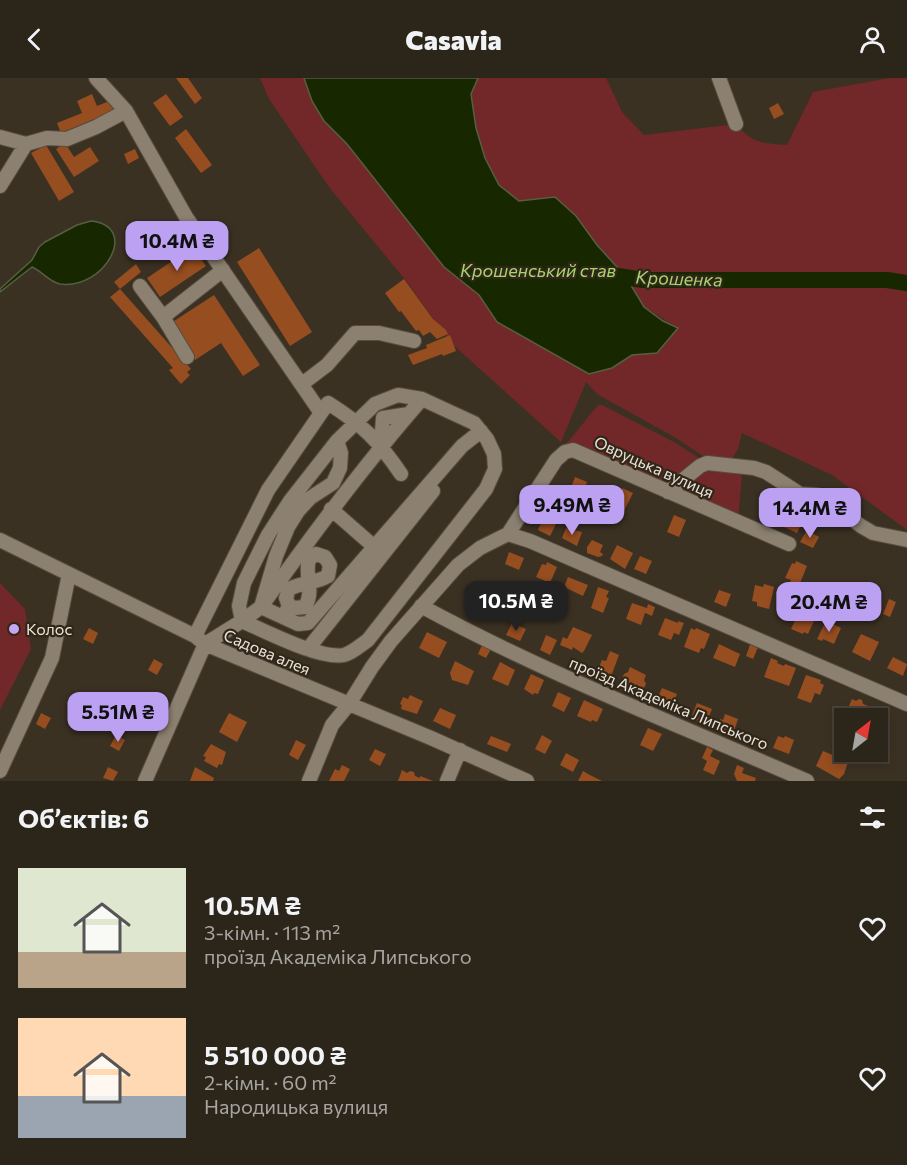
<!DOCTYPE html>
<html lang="uk">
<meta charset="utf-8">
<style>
:root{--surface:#2c251a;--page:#342d23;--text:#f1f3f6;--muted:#a6a5a2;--line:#484239;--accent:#bca0f2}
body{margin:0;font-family:Commissioner,sans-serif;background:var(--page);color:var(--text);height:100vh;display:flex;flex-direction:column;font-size:22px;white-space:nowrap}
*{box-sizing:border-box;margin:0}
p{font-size:20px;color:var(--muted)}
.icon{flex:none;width:33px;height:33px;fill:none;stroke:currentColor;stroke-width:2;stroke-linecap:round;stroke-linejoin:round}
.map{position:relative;height:703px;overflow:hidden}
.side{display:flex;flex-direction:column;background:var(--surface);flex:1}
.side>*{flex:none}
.needle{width:39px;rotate:31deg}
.controls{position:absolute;left:834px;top:630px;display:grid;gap:12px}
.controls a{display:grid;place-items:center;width:54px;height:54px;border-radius:0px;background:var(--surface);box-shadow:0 3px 9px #0003,0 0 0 2px var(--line);font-size:30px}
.price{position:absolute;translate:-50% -51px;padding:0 14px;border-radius:12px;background:var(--accent);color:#111;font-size:20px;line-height:39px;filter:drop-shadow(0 2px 3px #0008)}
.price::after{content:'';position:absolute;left:50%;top:36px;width:18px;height:14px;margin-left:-9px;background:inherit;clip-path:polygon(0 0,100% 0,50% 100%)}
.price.current{background:#222;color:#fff}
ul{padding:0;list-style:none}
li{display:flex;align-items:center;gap:18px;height:150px;padding:0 18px}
li span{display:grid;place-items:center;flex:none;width:168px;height:120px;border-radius:0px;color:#555}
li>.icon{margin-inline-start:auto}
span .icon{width:72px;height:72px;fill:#fffc;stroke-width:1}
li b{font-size:26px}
h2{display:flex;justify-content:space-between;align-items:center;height:72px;padding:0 18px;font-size:26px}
header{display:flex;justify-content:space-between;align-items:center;height:78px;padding:0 18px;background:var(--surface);font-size:27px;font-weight:800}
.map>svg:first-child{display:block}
.green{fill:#722728}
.water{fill:#172700;stroke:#565f41;stroke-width:1.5}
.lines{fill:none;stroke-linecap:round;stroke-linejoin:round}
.river{stroke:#172700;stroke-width:16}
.building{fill:#964d20}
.minor-casing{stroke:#564d41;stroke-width:16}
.minor{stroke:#8c8070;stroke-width:14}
.poi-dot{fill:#c5a6f1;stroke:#312719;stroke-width:2}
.labels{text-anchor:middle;stroke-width:4.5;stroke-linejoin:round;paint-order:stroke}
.street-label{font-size:16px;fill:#e9e2d9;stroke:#312719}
.poi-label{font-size:16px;fill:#e9e2d9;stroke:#312719;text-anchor:start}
.water-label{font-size:18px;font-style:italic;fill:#a6d56d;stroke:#312719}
</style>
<header><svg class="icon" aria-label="back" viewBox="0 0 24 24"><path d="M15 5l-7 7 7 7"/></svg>Casavia<svg class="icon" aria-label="person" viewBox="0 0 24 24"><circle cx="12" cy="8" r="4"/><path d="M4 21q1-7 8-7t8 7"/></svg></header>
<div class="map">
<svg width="907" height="703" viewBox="0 0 907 703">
<rect width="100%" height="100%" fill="#3b3123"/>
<path class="green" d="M260,0H304L312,23L324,44L347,66L444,189L479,216L497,244L612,290L632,277L657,275L678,250L644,229L626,199L597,167L576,138L519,123L499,107L485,80L476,50L471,15L478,0H606L622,34L644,57L736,46C753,66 762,65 787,67L813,14L890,0H907V452L832,397L742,355L738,371L729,386L706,380L676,360L597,316L586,304L561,364L450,264L407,204L329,109L269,21Z
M598,327H602L674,364L704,383L668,408L562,371Z
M708,390L742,397L738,441L681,412L686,406Z
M0,505L25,531L31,571L0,632Z"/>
<path class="water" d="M304,0H478L471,16L476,50L485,80L499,107L519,123L555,119L576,138L597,167L626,199L644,229L663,243L678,250L657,275L632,277L612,290L589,296L497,244L479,217L444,189L347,66L324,43L312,23Z
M91,143C140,148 105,212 60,206C49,204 42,193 32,189L0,214V211L32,182L39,169L45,164L77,147Z"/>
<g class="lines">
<path class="river" d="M606,196L643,202H887L907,205"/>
</g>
<path class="building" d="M176,0H188L202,20L195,26Z
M92,16L97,28L114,21L119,31L61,55L57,45L82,35L77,23Z
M166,16L183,39L170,48L153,25Z
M778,25L784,36L774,41L769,30Z
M186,51L212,87L201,95L175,60Z
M65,65L74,79L90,69L99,83L74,99L56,71Z
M46,67L74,114L59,123L31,75Z
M135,71L139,80L128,86L124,76Z
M193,169L206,188L160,219L147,200Z
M259,170L312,254L290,268L237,184Z
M136,186L141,194L120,211L191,291L187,294L190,297L181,306L169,292L173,290L110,219L120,211L114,204Z
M404,201L433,241L446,252L448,256L437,261L430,254L423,258L419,252L416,253L401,233L399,234L385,215Z
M214,217L260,287L243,298L221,265L195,282L171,245Z
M450,257L456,273L443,278L442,276L413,287L408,277L427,270L426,267Z
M575,399L587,404L581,419L569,415Z
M622,410L633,415L624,433L615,430Z
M796,426L808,432L797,455L784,449L786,445L779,442L787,427L794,430Z
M674,437L686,442L679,459L667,454Z
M543,440L556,446L550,458L538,452Z
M566,450L582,454L577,468L562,460Z
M807,452L819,459L813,470L800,464Z
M592,462L603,467L600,474L603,476L602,478L598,479L587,475V469Z
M617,467L633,475L625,491L610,481Z
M509,474L524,480L519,492L505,486Z
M640,478L652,483L646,496L634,491Z
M796,483L807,488L798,510L789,506L791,502L785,500L792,485L795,486Z
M547,484L557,489L550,505L536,499L542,486L546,487Z
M568,499L588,507L583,518L564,509Z
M764,506L774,509L769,531L757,528V524L752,523L755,507L763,509Z
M598,509L609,513L606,519L609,520L603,535L591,530Z
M486,510L499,517L491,531L478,524Z
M719,512L731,516L726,529L714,524Z
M889,521L896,524L890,539L883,536Z
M632,525L647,530L648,526L655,529L652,538L645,535L641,547L626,541Z
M798,536L814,543L808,556L804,554L803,556L791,551Z
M665,540L678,545V543L684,545L679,557L674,555L671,562L658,557Z
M826,543L841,550L834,566L823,561L822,563L817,561Z
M512,545L526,551L520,563L506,557Z
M573,549L592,557L584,573L582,575L573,569L572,572L560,567L563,559L567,561Z
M89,550L98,555L93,566L83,561Z
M691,550L695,552L696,550L710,556L704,571L701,570L699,575L684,569Z
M427,554L447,564L439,580L419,570Z
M861,556L879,564L870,583L852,574Z
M546,557L557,562L550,577L540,572Z
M751,564L759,567L753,581L746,578Z
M719,566L740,576L735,589L713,580Z
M482,567L491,571L486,580L478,576Z
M610,573L619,577L609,604L595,598L602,582L606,583Z
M893,579L907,586L903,598L887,590Z
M771,580L778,583L777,585L784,588L785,586L796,590L789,608L764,599Z
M154,581L163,586L157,597L148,592Z
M455,583L474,593L468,607L452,602L450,595Z
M500,584L515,592L508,608L492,601Z
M630,589L646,597L644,602L646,606L641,616L620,606L624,596L628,594Z
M531,596L544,602L538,616L534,615L533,617L524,611Z
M806,597L821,602L820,605L824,607L820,617L815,615L811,625L797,620Z
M662,610L677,616L670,631L653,625L655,620L657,621Z
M558,614L571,620L564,634L552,628Z
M410,617L423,623L417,636L401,631L402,627L400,626L403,619L408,621Z
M852,621L856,623L859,621L862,622L863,626L873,630L869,640H859L846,635Z
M584,622L603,631L597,644L592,642L591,644L577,638Z
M697,625L712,631L706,646L691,640Z
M131,629L140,634L134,645L125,640Z
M440,630L456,637L450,651L433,643Z
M41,635L51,640L45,651L36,646Z
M229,635L247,644L237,664L219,654Z
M725,636L738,641L733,656L717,650L720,641L723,642Z
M648,650L662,656L653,673L640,667Z
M116,657L125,662L119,673L110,668Z
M542,657L552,663L545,676L535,671Z
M491,658L511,666L507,674L487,666Z
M778,658L784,660L785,658L794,662L789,676L773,670Z
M296,662L306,667L298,682L289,677Z
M211,666L226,674L222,687L219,686L217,690L204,683L206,679L203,678Z
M707,669L713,672L710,678L720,683L714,697L703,692L707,683L702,680Z
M375,671L386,676L380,688L369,682Z
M838,672L849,677L847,680L849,681L844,696L839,701L816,688L823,673L835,678Z
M566,675L579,682L573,694L560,687Z
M342,687L350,691L344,703H329L335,691L339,693Z
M737,687L744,690L742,695L756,700L755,703H737L734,696Z
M108,689L118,694L113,703L103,700Z
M195,689L214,700L213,703H190Z
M402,692L407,695L410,693L414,694L415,698L420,700V698L433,703H398Z
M583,693L588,696L602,703H578Z"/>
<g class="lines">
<defs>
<path id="minor" d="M96,0L126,33L186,139L321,335L268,412L195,558
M719,0L736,46
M0,59L26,66
M0,108L26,66L47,60L67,61L96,49L126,33
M140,208L163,239L223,192
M163,239L187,279
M302,306L327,287L355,255H379L414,263
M422,321C364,387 312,457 261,529L298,546L308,545L462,368L481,353
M321,335L328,325C363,347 378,362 401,396
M381,367L383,340L409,336
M668,414L700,388L707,385L754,390L766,394L800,416L817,417L832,426L861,448L873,455L907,462
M331,431L379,473
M508,456L530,463L907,626
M508,456L556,382L565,374L573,372L789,466
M0,462L195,558L205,566L431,660L527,703
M421,528C546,596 677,646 807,703
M283,539L289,528L286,520L289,511C302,504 316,505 328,498L330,487L325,479L316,476L309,481C304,499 315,511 305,529L295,530L289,528
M242,543L261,529L276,478L288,449L298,433L310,420L333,405L340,390L341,375L337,363
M205,566L242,543L239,528L244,505L268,457L290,423L337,363L375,326L398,317L422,321L474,345L487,361L494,376L495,391L486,411L368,562C361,567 352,575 344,577C321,582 265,553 242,543
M308,571L433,413
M0,693L52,580L69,496
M145,703L205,566
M309,703L332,647L349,626L372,589L391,563L458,487L480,470L508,456
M447,703L460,672"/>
</defs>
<use href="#minor" class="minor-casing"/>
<use href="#minor" class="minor"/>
</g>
<circle class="poi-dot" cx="14" cy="551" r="6"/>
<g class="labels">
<g class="street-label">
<text transform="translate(654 389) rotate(24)" y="6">Овруцька вулиця</text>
<text transform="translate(267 574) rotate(23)" y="6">Садова алея</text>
<text transform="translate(669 625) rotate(23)" y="6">проїзд Академіка Липського</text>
</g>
<g class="poi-label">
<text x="26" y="557">Колос</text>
</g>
<g class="water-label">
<text x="538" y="199">Крошенський став</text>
<text transform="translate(679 201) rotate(2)" y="6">Крошенка</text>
</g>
</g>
</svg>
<div class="controls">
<a><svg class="needle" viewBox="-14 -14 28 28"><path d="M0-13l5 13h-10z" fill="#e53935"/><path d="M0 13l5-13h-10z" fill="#a6a5a2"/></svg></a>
</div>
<b class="price" style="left:177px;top:194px">10.4M ₴</b>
<b class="price" style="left:572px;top:458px">9.49M ₴</b>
<b class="price" style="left:810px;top:461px">14.4M ₴</b>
<b class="price current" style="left:516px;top:554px">10.5M ₴</b>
<b class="price" style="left:829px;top:555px">20.4M ₴</b>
<b class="price" style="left:118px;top:665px">5.51M ₴</b>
</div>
<section class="side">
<h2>Об’єктів: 6<svg class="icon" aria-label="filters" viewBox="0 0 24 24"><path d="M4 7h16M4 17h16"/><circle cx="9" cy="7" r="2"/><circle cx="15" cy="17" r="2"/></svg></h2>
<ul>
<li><span style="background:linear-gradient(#dfe7d0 70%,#b9a48a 0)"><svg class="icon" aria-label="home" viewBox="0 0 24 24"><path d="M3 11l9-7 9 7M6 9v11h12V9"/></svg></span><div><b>10.5M ₴</b><p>3-кімн. · 113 m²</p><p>проїзд Академіка Липського</p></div><svg class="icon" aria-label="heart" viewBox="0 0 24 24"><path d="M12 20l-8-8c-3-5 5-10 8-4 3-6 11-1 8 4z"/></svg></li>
<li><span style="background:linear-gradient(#ffd9b3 65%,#9aa5b1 0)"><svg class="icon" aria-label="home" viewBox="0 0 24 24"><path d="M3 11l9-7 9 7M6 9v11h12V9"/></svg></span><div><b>5 510 000 ₴</b><p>2-кімн. · 60 m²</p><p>Народицька вулиця</p></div><svg class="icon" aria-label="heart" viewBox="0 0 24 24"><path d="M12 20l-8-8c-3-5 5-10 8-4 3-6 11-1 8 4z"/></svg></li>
</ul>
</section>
